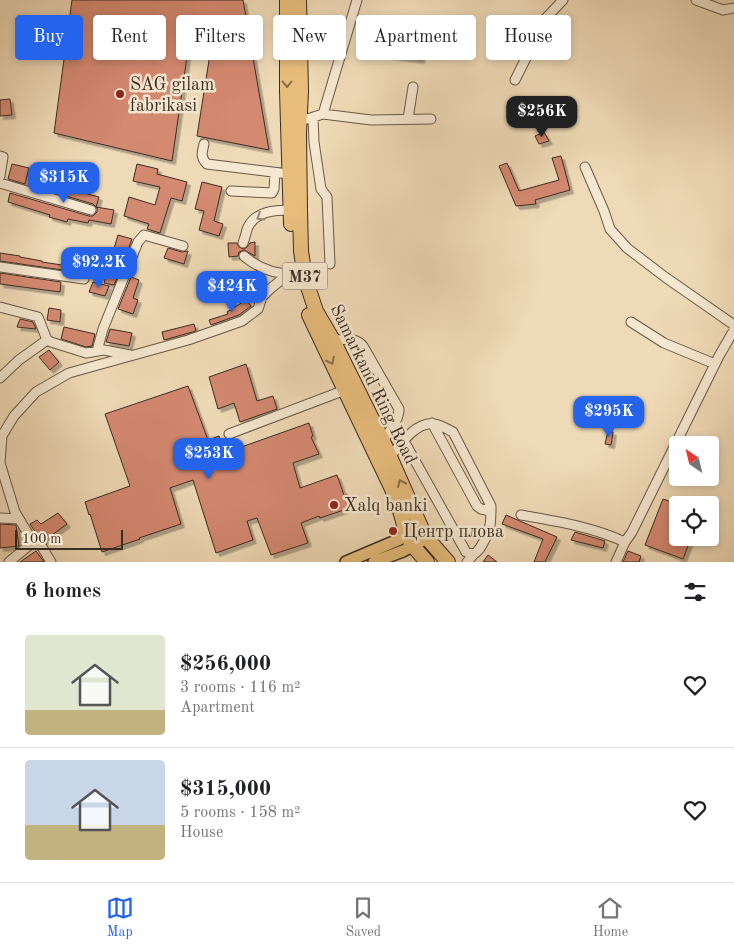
<!DOCTYPE html>
<meta charset="utf-8">
<style>
:root{--surface:#fff;--page:#f6f6f6;--text:#202124;--muted:#757577;--line:#e0e0e0;--accent:#2563eb}
body{margin:0;font-family:"Old Standard TT",serif;background:var(--page);color:var(--text);height:100vh;display:flex;flex-direction:column;font-size:19px;white-space:nowrap}
*{box-sizing:border-box;margin:0}
p{font-size:16px;color:var(--muted)}
.icon{flex:none;width:28px;height:28px;fill:none;stroke:currentColor;stroke-width:2;stroke-linecap:round;stroke-linejoin:round}
.map{position:relative;height:562px;overflow:hidden}
.drawer{display:flex;flex-direction:column;background:var(--surface);flex:1}
.drawer>*{flex:none}
.guide{position:absolute;left:15px;top:15px;width:705px;height:45px;display:flex;gap:10px}
.needle{width:32px;rotate:325deg}
.fabs{position:absolute;left:669px;top:436px;display:grid;gap:10px}
.fabs a{display:grid;place-items:center;width:50px;height:50px;border-radius:5px;background:var(--surface);box-shadow:0 2px 8px #0003;font-size:25px}
.scale{position:absolute;left:15px;bottom:12px;width:108px;box-sizing:border-box;padding-left:5px;border:2px solid #3b2c22;border-top:0;font-size:14px;line-height:18px;white-space:nowrap;color:#3b2c22;-webkit-text-stroke:4px #f5e7d0;paint-order:stroke}
.price{position:absolute;translate:-50% -42px;padding:0 11px;border-radius:10px;background:var(--accent);color:#fff;font-size:16px;line-height:32px;filter:drop-shadow(0 1px 2px #0008)}
.price::after{content:'';position:absolute;left:50%;top:30px;width:15px;height:11px;margin-left:-8px;background:inherit;clip-path:polygon(0 0,100% 0,50% 100%)}
.price.selected{background:#222;color:#fff}
ul{padding:0;list-style:none}
li{display:flex;align-items:center;gap:15px;height:125px;padding:0 25px}
li+li{border-top:1px solid var(--line)}
li span{display:grid;place-items:center;flex:none;width:140px;height:100px;border-radius:5px;color:#555}
li>.icon{margin-inline-start:auto}
span .icon{width:60px;height:60px;fill:#fffc;stroke-width:1}
li b{font-size:21px}
h2{display:flex;justify-content:space-between;align-items:center;height:60px;padding:0 25px;font-size:21px}
.tag{padding:0 18px;border-radius:5px;background:var(--surface);box-shadow:0 2px 8px #0003;font-size:18px;line-height:45px}
.tag.selected{background:var(--accent);color:#fff}
.menu{display:flex;justify-content:space-around;align-items:center;height:70px;border-top:1px solid var(--line);background:var(--surface);font-size:14px;color:var(--muted)}
.menu a{display:grid;justify-items:center;gap:2px}
.menu .selected{color:var(--accent)}
.map>svg:first-child{display:block}
.building{fill:#d48971;stroke:#3b2c22;filter:url(#shadow)}
.lines{fill:none;stroke-linecap:round;stroke-linejoin:round}
.minor-casing{stroke:#685847;stroke-width:11}
.major-casing{stroke:#3b2c22;stroke-width:14}
.highway-casing{stroke:#3b2c22;stroke-width:16}
.minor{stroke:#f5e7d0;stroke-width:9}
.major{stroke:#e8bd7c;stroke-width:11}
.highway{stroke:#e8bd7c;stroke-width:14}
.oneway{stroke:#896d4a}
.oneway2{stroke:#988a79}
.poi-dot{fill:#8f2418;stroke:#f5e7d0;stroke-width:2}
.labels{text-anchor:middle;stroke-width:5;stroke-linejoin:round;paint-order:stroke}
.shield{fill:#f5e7d0;stroke:#736456;stroke-width:1}
.shield-label{font-size:16px;font-weight:bold;fill:#3b2c22}
.poi-label{font-size:18px;fill:#3b2c22;stroke:#f5e7d0;text-anchor:start}
.street-label{font-size:18px;fill:#3b2c22;stroke:#f5e7d0}
</style>
<div class="map">
<svg width="734" height="562" viewBox="0 0 734 562">
<defs>
<filter id="shadow"><feDropShadow dx="3.5" dy="3.5" stdDeviation="0" flood-color="#0004"/></filter>
</defs>
<rect width="100%" height="100%" fill="#efdab7"/>
<filter id="stains"><feTurbulence type="fractalNoise" baseFrequency=".004" numOctaves="4"/><feColorMatrix values="0 0 0 0 .2 0 0 0 0 .09 0 0 0 0 .02 0 0 0 .5 -.17"/></filter>
<radialGradient id="worn" r=".72"><stop offset=".6" stop-color="#630" stop-opacity="0"/><stop offset="1" stop-color="#630" stop-opacity=".3"/></radialGradient>
<path class="building" d="M72,0H243L269,150L197,136L210,54L188,50L172,161L54,133Z
M405,18L427,20L421,60L374,54L375,39L402,41Z
M10,99L12,115L0,116V100Z
M544,132L549,141L539,144L535,136Z
M561,156L570,190L535,200L536,204L516,206L499,166L507,163L519,191L559,180L552,158Z
M12,164L29,168L25,184L8,179Z
M137,164L158,169L157,174L187,182L182,201L171,198L160,233L147,229L149,224L124,216L129,197L155,205L160,187L133,181Z
M38,178L59,185L60,183L78,190L77,191L99,197L96,207L114,210L111,224L89,220L88,223L68,219L67,222L49,217L50,215L8,202L10,193L89,216H93L97,212V208L93,204L35,187Z
M202,182L222,187L214,221L223,224L219,236L199,230L204,211L195,209Z
M118,235L132,239L125,258L123,257L119,273L114,285L104,283Z
M255,242V256L244,250L239,252L238,256L229,257L228,243H237L239,247L244,249L247,247L250,243Z
M168,248L182,252L188,251L184,264L164,258Z
M0,253L20,256V257L42,261V262L62,265V263L84,266L83,273L0,261Z
M0,273L61,282L60,292L0,284Z
M131,277L139,280L133,298L138,300L133,314L118,309Z
M93,282L109,286L105,296L89,292Z
M246,300L251,306L239,315L211,325L209,320L228,314L227,312Z
M49,308L61,310L60,322L47,320Z
M20,319L33,322L36,329L17,327Z
M194,324L196,331L164,340L162,332Z
M64,327L95,334L92,346L86,347L61,339Z
M110,329L132,333L129,346L106,342Z
M49,350L59,362L50,370L39,357Z
M246,364L257,401L273,396L277,409L240,422L234,403L218,409L209,377Z
M188,386L208,440L219,436L223,456L234,452L233,450L309,423L313,436L311,437L319,454L293,463L300,488L337,475L344,495L347,494L353,507L320,518L319,516L301,523L308,543L271,555L257,518L247,521L253,540L216,553L193,480L170,488L181,524L139,538L140,539L102,552L90,514L89,515L85,502L130,486L105,414Z
M608,431L613,432L611,445L605,444Z
M663,499L678,504V538H691L683,559L645,545Z
M58,513L67,524L44,541L40,539L30,524L37,520L41,524Z
M506,515L557,537L545,562H534L543,539L502,524Z
M0,524L16,525L19,546L0,548Z
M575,532L605,541L603,548L571,540Z
M36,551L44,562H20Z
M628,551L641,556L639,562H623Z
M488,555L497,562H483Z"/>
<g class="lines">
<defs>
<path id="minor" d="M696,0L723,10L734,8
M515,80L546,18L563,0
M323,114L371,120L431,119
M313,117L314,142L321,189L327,197L330,264
M307,119L323,114L357,0
M408,119L413,87
M204,144C202,153 200,157 207,164L289,174
M0,156L3,157L0,176
M585,167L604,211L610,229L627,248L665,277L734,325
M0,183L91,210
M231,191L272,193L274,189L275,173
M243,243C245,238 246,232 248,227C256,211 275,210 291,210
M244,256C258,268 273,274 292,274
M0,267L84,279
M0,307L38,317L47,340L51,342L86,353L104,350L130,355
M631,322L664,343L715,364
M333,340C343,340 356,337 363,346L399,409C399,421 389,431 383,441
M97,351L103,329L138,242L144,235L183,246
M0,378L19,360L47,340
M432,423L477,506L481,509L491,511
M229,434L345,390
M390,457C400,445 416,421 434,424C441,425 447,429 453,432L491,506C491,519 491,530 484,541C481,547 479,551 474,554L466,552L404,441
M521,515C556,521 593,527 625,542L616,562
M0,518L19,519
M625,542L632,532L719,356L734,330
M9,562L33,542
M51,562L42,547L33,542L15,512L0,463L2,436L14,416L36,392L69,373L188,340L242,321L258,309L262,297L270,289L281,280L295,277
M467,562L474,554"/>
<path id="major" d="M346,562L398,540L421,527
M374,562L403,551L427,538"/>
<path id="highway" d="M287,0V91L291,224
M299,0L301,91L299,134L300,210L301,251L305,278L316,311L333,340L383,441L421,527L427,538L448,562
M309,315L391,487L398,504L407,535L413,546L427,562"/>
</defs>
<use href="#minor" class="minor-casing"/>
<use href="#major" class="major-casing"/>
<use href="#highway" class="highway-casing"/>
<use href="#minor" class="minor"/>
<use href="#major" class="major"/>
<use href="#highway" class="highway"/>
</g>
<defs><path id="oneway-chevron" d="M-2-3.5L2.5 0L-2 3.5" fill="none" stroke-width="1.6" stroke-linecap="round" stroke-linejoin="round" transform="scale(1.25)"/></defs>
<g class="oneway">
<use href="#oneway-chevron" transform="translate(287 84) rotate(90)"/>
<use href="#oneway-chevron" transform="translate(331 361) rotate(64)"/>
<use href="#oneway-chevron" transform="translate(401 483) rotate(-114)"/>
</g>
<use class="oneway2" href="#oneway-chevron" transform="translate(260 217) rotate(148)"/>
<g class="poi-dot">
<circle cx="120" cy="94" r="5"/>
<circle cx="334" cy="505" r="5"/>
<circle cx="393" cy="531" r="5"/>
</g>
<g class="labels">
<rect class="shield" x="282.5" y="262.5" width="45" height="27" rx="4"/>
<g class="shield-label">
<text x="305" y="282">M37</text>
</g>
<g class="poi-label">
<text x="130" y="90">SAG gilam<tspan x="130" dy="21">fabrikasi</tspan></text>
<text x="344" y="511">Xalq banki</text>
<text x="403" y="537">Центр плова</text>
</g>
<g class="street-label">
<text transform="translate(374 384) rotate(64)" y="6">Samarkand Ring Road</text>
</g>
</g>
<rect width="100%" height="100%" filter="url(#stains)"/>
<rect width="100%" height="100%" fill="url(#worn)"/>
</svg>
<div class="fabs">
<a><svg class="needle" viewBox="-14 -14 28 28"><path d="M0-13l5 13h-10z" fill="#e53935"/><path d="M0 13l5-13h-10z" fill="#757577"/></svg></a>
<a><svg class="icon" aria-label="locate" viewBox="0 0 24 24"><circle cx="12" cy="12" r="6"/><path d="M12 2v4M12 18v4M2 12h4M18 12h4"/></svg></a>
</div>
<div class="scale">100 m</div>
<b class="price selected" style="left:542px;top:138px">$256K</b>
<b class="price" style="left:64px;top:204px">$315K</b>
<b class="price" style="left:99px;top:289px">$92.2K</b>
<b class="price" style="left:232px;top:313px">$424K</b>
<b class="price" style="left:609px;top:438px">$295K</b>
<b class="price" style="left:209px;top:480px">$253K</b>
<div class="guide">
<a class="tag selected">Buy</a>
<a class="tag">Rent</a>
<a class="tag">Filters</a>
<a class="tag">New</a>
<a class="tag">Apartment</a>
<a class="tag">House</a>
</div>
</div>
<section class="drawer">
<h2>6 homes<svg class="icon" aria-label="filters" viewBox="0 0 24 24"><path d="M4 7h16M4 17h16"/><circle cx="9" cy="7" r="2"/><circle cx="15" cy="17" r="2"/></svg></h2>
<ul>
<li><span style="background:linear-gradient(#dfe7d0 75%,#c2b280 0)"><svg class="icon" aria-label="home" viewBox="0 0 24 24"><path d="M3 11l9-7 9 7M6 9v11h12V9"/></svg></span><div><b>$256,000</b><p>3 rooms · 116 m²</p><p>Apartment</p></div><svg class="icon" aria-label="heart" viewBox="0 0 24 24"><path d="M12 20l-8-8c-3-5 5-10 8-4 3-6 11-1 8 4z"/></svg></li>
<li><span style="background:linear-gradient(#c9d6e8 65%,#c2b280 0)"><svg class="icon" aria-label="home" viewBox="0 0 24 24"><path d="M3 11l9-7 9 7M6 9v11h12V9"/></svg></span><div><b>$315,000</b><p>5 rooms · 158 m²</p><p>House</p></div><svg class="icon" aria-label="heart" viewBox="0 0 24 24"><path d="M12 20l-8-8c-3-5 5-10 8-4 3-6 11-1 8 4z"/></svg></li>
</ul>
</section>
<nav class="menu">
<a class="selected"><svg class="icon" aria-label="map" viewBox="0 0 24 24"><path d="M3 6l6-2 6 2 6-2v14l-6 2-6-2-6 2zM9 4v14M15 6v14"/></svg>Map</a>
<a><svg class="icon" aria-label="saved" viewBox="0 0 24 24"><path d="M7 4h10v16l-5-4-5 4z"/></svg>Saved</a>
<a><svg class="icon" aria-label="home" viewBox="0 0 24 24"><path d="M3 11l9-7 9 7M6 9v11h12V9"/></svg>Home</a>
</nav>
